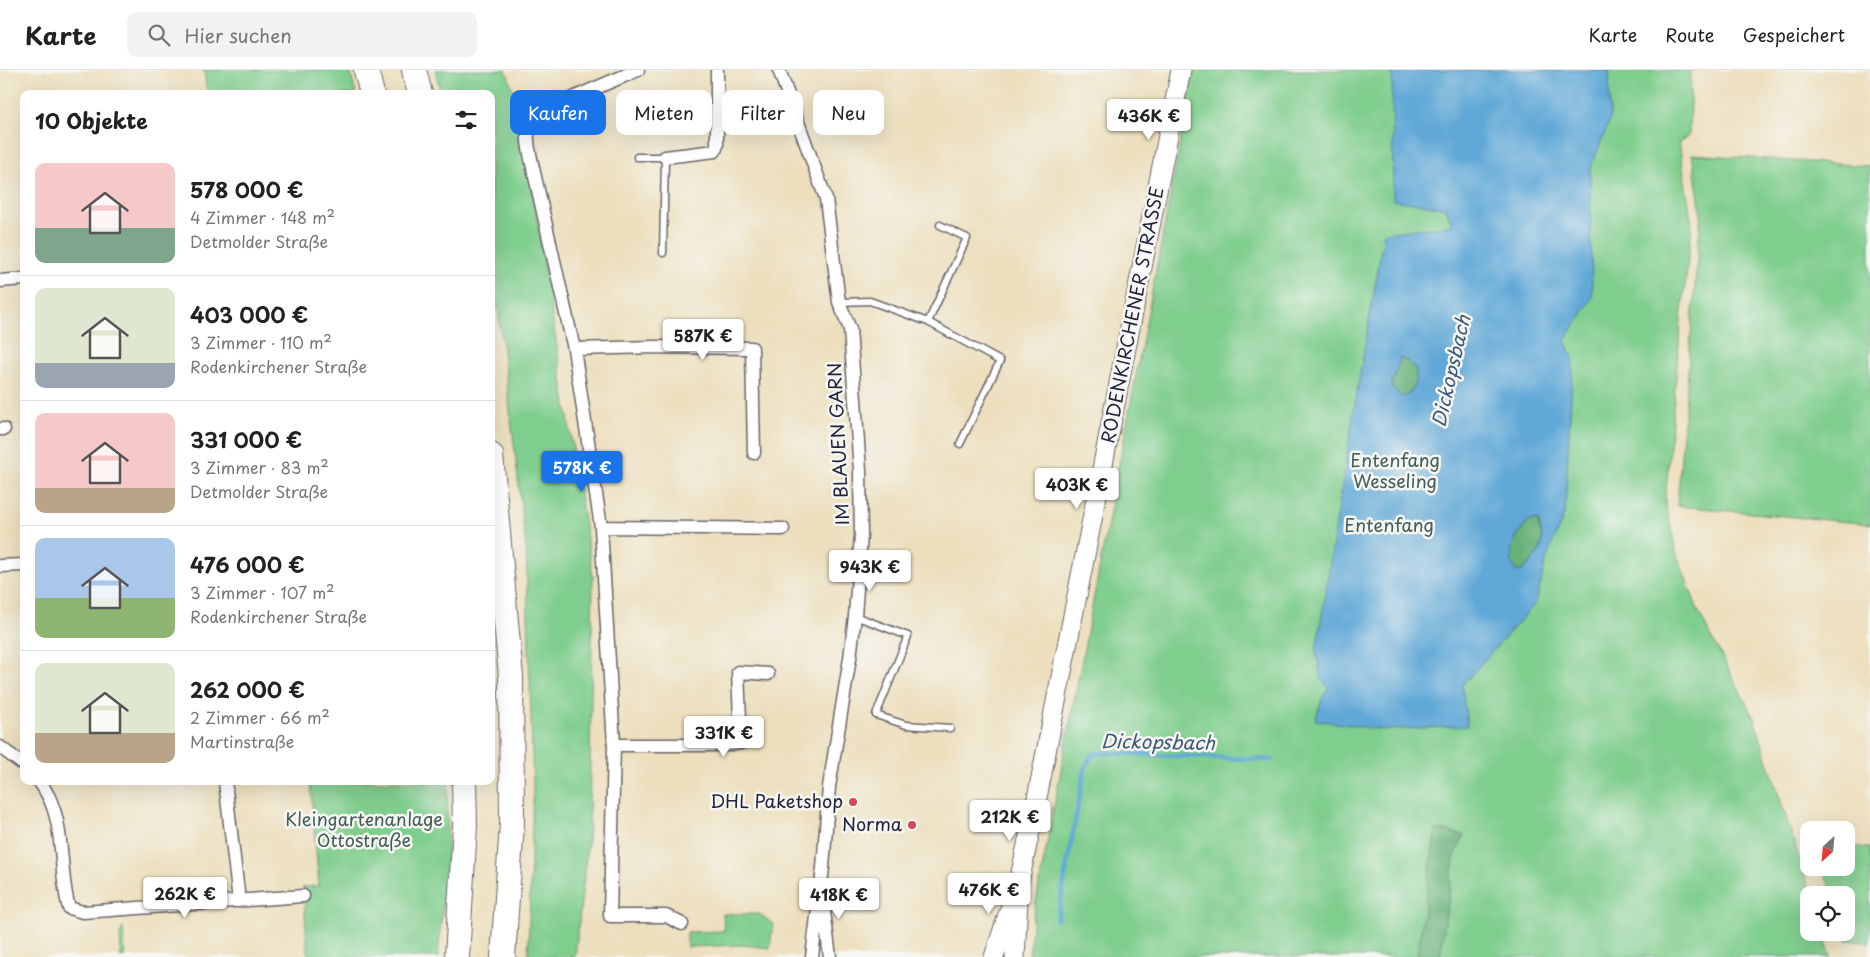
<!DOCTYPE html>
<html lang="de">
<meta charset="utf-8">
<style>
:root{--surface:#fff;--page:#f2f2f2;--text:#222;--muted:#767676;--line:#e0e0e0;--accent:#1a73e8}
body{margin:0;font-family:"Playpen Sans",sans-serif;background:var(--page);color:var(--text);height:100vh;display:flex;flex-direction:column;font-size:19px;white-space:nowrap}
*{box-sizing:border-box;margin:0}
p{font-size:16px;color:var(--muted)}
.icon{flex:none;width:28px;height:28px;fill:none;stroke:currentColor;stroke-width:2;stroke-linecap:round;stroke-linejoin:round}
.map{position:relative;flex:1;overflow:hidden}
.details{position:absolute;left:20px;top:20px;width:475px;height:695px;display:flex;flex-direction:column;background:var(--surface);border-radius:10px;box-shadow:0 5px 20px #0002}
.details>*{flex:none}
.hud{position:absolute;left:510px;top:20px;width:475px;height:45px;display:flex;gap:10px}
.needle{width:32px;rotate:206deg}
.fabs{position:absolute;left:1800px;top:751px;display:grid;gap:10px}
.fabs a{display:grid;place-items:center;width:55px;height:55px;border-radius:10px;background:var(--surface);box-shadow:0 5px 20px #0002;font-size:25px}
.price{position:absolute;translate:-50% -42px;padding:0 11px;border-radius:5px;background:#fff;color:#222;font-size:16px;line-height:32px;filter:drop-shadow(0 1px 2px #0008)}
.price::after{content:'';position:absolute;left:50%;top:30px;width:15px;height:11px;margin-left:-8px;background:inherit;clip-path:polygon(0 0,100% 0,50% 100%)}
.price.on{background:var(--accent);color:#fff}
ul{padding:0;list-style:none}
li{display:flex;align-items:center;gap:15px;height:125px;padding:0 15px}
li+li{border-top:1px solid var(--line)}
li span{display:grid;place-items:center;flex:none;width:140px;height:100px;border-radius:10px;color:#555}
li>.icon{margin-inline-start:auto}
span .icon{width:60px;height:60px;fill:#fffc;stroke-width:1}
li b{font-size:21px}
h2{display:flex;justify-content:space-between;align-items:center;height:60px;padding:0 15px;font-size:21px}
.pill{padding:0 18px;border-radius:10px;background:var(--surface);box-shadow:0 5px 20px #0002;font-size:18px;line-height:45px}
.pill.on{background:var(--accent);color:#fff}
header{display:flex;align-items:center;gap:30px;box-sizing:border-box;height:70px;padding:0 25px;background:var(--surface);border-bottom:1px solid var(--line)}
header strong{font-size:24px}
nav{display:flex;gap:28px;margin-inline-start:auto;font-size:18px}
.search{width:350px;height:45px;background:var(--page);display:flex;align-items:center;gap:12px;box-sizing:border-box;padding:0 18px;border-radius:10px;color:var(--muted);font-size:19px}
.map>svg:first-child{display:block}
.green{fill:#80ce8e;stroke:#517864}
.forest{fill:#68b179;stroke:#456a5a}
.water{fill:#60a8d7;stroke:#416589;fill-rule:evenodd}
.lines{fill:none;stroke-linecap:round;stroke-linejoin:round}
.stream{stroke:#60a8d7;stroke-width:4.5}
.lane-casing{stroke:#696468;stroke-width:9}
.street-casing{stroke:#696468;stroke-width:15}
.secondary-casing{stroke:#696468;stroke-width:21}
.highway-casing{stroke:#696468;stroke-width:26}
.lane{stroke:#fff;stroke-width:6}
.street{stroke:#fff;stroke-width:12}
.secondary{stroke:#fff;stroke-width:19}
.highway{stroke:#fff;stroke-width:24}
.poi-dot{fill:#d1495b;stroke:#f6f6f2;stroke-width:2}
.labels{text-anchor:middle;stroke-width:5;stroke-linejoin:round;paint-order:stroke}
.street-label{font-size:18px;fill:#22223b;stroke:#f6f6f2}
.park-label{font-size:18px;fill:#435e58;stroke:#f6f6f2}
.poi-label{font-size:18px;fill:#22223b;stroke:#f6f6f2;text-anchor:end}
.water-label{font-size:19px;font-style:italic;fill:#3b5879;stroke:#f6f6f2}
</style>
<header>
<strong>Karte</strong>
<div class="search"><svg class="icon" aria-label="search" viewBox="0 0 24 24"><circle cx="10" cy="10" r="6"/><path d="M15 15l6 6"/></svg>Hier suchen</div>
<nav><a>Karte</a><a>Route</a><a>Gespeichert</a></nav>
</header>
<div class="map">
<svg width="1870" height="887" viewBox="0 0 1870 887">
<rect width="100%" height="100%" fill="#f6f6f2"/>
<filter id="ink" filterUnits="userSpaceOnUse"><feTurbulence type="fractalNoise" baseFrequency=".02" numOctaves="2"/><feDisplacementMap in="SourceGraphic" scale="10" xChannelSelector="R" yChannelSelector="G"/><feConvolveMatrix kernelMatrix="1 2 1 2 8 2 1 2 1" color-interpolation-filters="sRGB"/></filter>
<filter id="wash" filterUnits="userSpaceOnUse"><feTurbulence type="fractalNoise" baseFrequency=".0096" numOctaves="4" result="noise"/><feDisplacementMap in="SourceGraphic" scale="20" xChannelSelector="R" yChannelSelector="G"/><feGaussianBlur stdDeviation="1.12" result="paint"/><feColorMatrix in="noise" values="0 0 0 0 0 0 0 0 0 0 0 0 0 0 0 0 0 1.4 0 .05"/><feComposite in="paint" operator="in"/></filter>
<g filter="url(#wash)">
<rect width="100%" height="100%" fill="#eddfbd"/>
<path class="green" d="M204,0H350L356,24H207Z
M435,0H506L520,40L593,507L589,760L575,887H528L533,717L526,478L498,238L491,214V24H441Z
M1194,0H1691L1689,65L1679,72L1692,155L1681,250L1665,432L1677,485L1699,543L1754,648L1811,825H1809V862L1823,863L1831,887H1029L1033,847Z
M1692,84L1870,96V454L1677,436L1701,142Z
M310,711H448L447,786L438,887H308L303,817L319,816Z
M1846,776L1870,778V873L1847,870L1844,863L1846,862V825H1832L1823,798H1846Z
M723,844H759L773,854L770,878L742,875L687,877V862L724,861Z
M123,857L125,887H121L120,865Z"/>
<path class="forest" d="M1400,288C1420,297 1419,304 1411,323L1402,327L1391,317Z
M1531,450H1537C1547,477 1541,481 1522,501H1515C1513,496 1510,490 1510,485C1510,472 1522,458 1531,450Z
M1436,759L1464,765L1454,789L1440,887H1417Z"/>
<path class="water" d="M1392,0H1609L1610,49L1590,100L1592,228L1565,271L1573,288L1565,442L1546,490L1536,533L1462,615L1467,656L1384,660L1315,650L1323,626L1329,618L1321,609L1316,582L1356,327L1384,163L1452,155L1446,138L1393,130ZM1400,288C1420,296 1419,305 1411,323L1402,327L1391,317ZM1531,450H1538C1547,477 1541,482 1522,501H1515C1506,480 1514,464 1531,450Z"/>
<g class="lines">
<path class="stream" d="M1057,850L1085,697L1093,684L1112,683L1273,690"/>
</g>
</g>
<g filter="url(#ink)">
<g class="lines">
<defs>
<path id="lane" d="M637,87H665L663,183
M839,232L870,231L928,252L1000,291L960,374
M928,252L967,168L940,155
M855,546L908,566L876,645L906,655L950,658"/>
<path id="street" d="M638,0C618,9 540,39 531,54C525,64 529,78 531,89L574,279L601,457L614,675L610,846H666L682,854
M779,0L826,129L839,232L850,259L860,401L861,465L855,546L850,588L829,717L823,798L812,887
M665,87L715,81L717,75V0
M0,211L24,209
M574,279L655,277L752,278L754,383
M0,359H4
M601,457L783,459
M0,496L24,495
M614,675H725L741,673L738,602L768,604
M0,677L24,695
M39,711C68,748 57,796 69,838L83,842L303,826
M225,711L239,831
M823,834L830,887"/>
<path id="secondary" d="M994,887L1019,812L1035,738L1181,0
M1015,887L1018,831"/>
<path id="highway" d="M366,0L372,24
M414,0L420,24
M491,385L511,607L512,754L503,887
M457,887L465,756L464,711"/>
</defs>
<use href="#lane" class="lane-casing"/>
<use href="#street" class="street-casing"/>
<use href="#secondary" class="secondary-casing"/>
<use href="#highway" class="highway-casing"/>
<use href="#lane" class="lane"/>
<use href="#street" class="street"/>
<use href="#secondary" class="secondary"/>
<use href="#highway" class="highway"/>
</g>
</g>
<g class="poi-dot">
<circle cx="853" cy="732" r="5"/>
<circle cx="912" cy="755" r="5"/>
</g>
<g class="labels">
<g class="street-label">
<text transform="translate(1133 245) rotate(-79)" y="6">RODENKIRCHENER STRASSE</text>
<text transform="translate(839 374) rotate(-93)" y="6">IM BLAUEN GARN</text>
</g>
<g class="park-label">
<text x="1395" y="397">Entenfang<tspan x="1395" dy="21">Wesseling</tspan></text>
<text x="1389" y="462">Entenfang</text>
<text x="364" y="756">Kleingartenanlage<tspan x="364" dy="21">Ottostraße</tspan></text>
</g>
<g class="poi-label">
<text x="843" y="738">DHL Paketshop</text>
<text x="902" y="761">Norma</text>
</g>
<g class="water-label">
<text transform="translate(1451 301) rotate(-77)" y="7">Dickopsbach</text>
<text transform="translate(1158 672) rotate(1)" y="7">Dickopsbach</text>
</g>
</g>
</svg>
<div class="fabs">
<a><svg class="needle" viewBox="-14 -14 28 28"><path d="M0-13l5 13h-10z" fill="#e53935"/><path d="M0 13l5-13h-10z" fill="#767676"/></svg></a>
<a><svg class="icon" aria-label="locate" viewBox="0 0 24 24"><circle cx="12" cy="12" r="6"/><path d="M12 2v4M12 18v4M2 12h4M18 12h4"/></svg></a>
</div>
<b class="price" style="left:1149px;top:71px">436K €</b>
<b class="price" style="left:703px;top:291px">587K €</b>
<b class="price on" style="left:582px;top:423px">578K €</b>
<b class="price" style="left:1077px;top:440px">403K €</b>
<b class="price" style="left:870px;top:522px">943K €</b>
<b class="price" style="left:724px;top:688px">331K €</b>
<b class="price" style="left:1010px;top:772px">212K €</b>
<b class="price" style="left:989px;top:845px">476K €</b>
<b class="price" style="left:185px;top:849px">262K €</b>
<b class="price" style="left:839px;top:850px">418K €</b>
<div class="hud">
<a class="pill on">Kaufen</a>
<a class="pill">Mieten</a>
<a class="pill">Filter</a>
<a class="pill">Neu</a>
</div>
<section class="details">
<h2>10 Objekte<svg class="icon" aria-label="filters" viewBox="0 0 24 24"><path d="M4 7h16M4 17h16"/><circle cx="9" cy="7" r="2"/><circle cx="15" cy="17" r="2"/></svg></h2>
<ul>
<li><span style="background:linear-gradient(#f6c9c9 65%,#7fa58c 0)"><svg class="icon" aria-label="home" viewBox="0 0 24 24"><path d="M3 11l9-7 9 7M6 9v11h12V9"/></svg></span><div><b>578 000 €</b><p>4 Zimmer · 148 m²</p><p>Detmolder Straße</p></div></li>
<li><span style="background:linear-gradient(#dfe7d0 75%,#9aa5b1 0)"><svg class="icon" aria-label="home" viewBox="0 0 24 24"><path d="M3 11l9-7 9 7M6 9v11h12V9"/></svg></span><div><b>403 000 €</b><p>3 Zimmer · 110 m²</p><p>Rodenkirchener Straße</p></div></li>
<li><span style="background:linear-gradient(#f6c9c9 75%,#b9a48a 0)"><svg class="icon" aria-label="home" viewBox="0 0 24 24"><path d="M3 11l9-7 9 7M6 9v11h12V9"/></svg></span><div><b>331 000 €</b><p>3 Zimmer · 83 m²</p><p>Detmolder Straße</p></div></li>
<li><span style="background:linear-gradient(#a9c7e8 60%,#8fb573 0)"><svg class="icon" aria-label="home" viewBox="0 0 24 24"><path d="M3 11l9-7 9 7M6 9v11h12V9"/></svg></span><div><b>476 000 €</b><p>3 Zimmer · 107 m²</p><p>Rodenkirchener Straße</p></div></li>
<li><span style="background:linear-gradient(#dfe7d0 70%,#b9a48a 0)"><svg class="icon" aria-label="home" viewBox="0 0 24 24"><path d="M3 11l9-7 9 7M6 9v11h12V9"/></svg></span><div><b>262 000 €</b><p>2 Zimmer · 66 m²</p><p>Martinstraße</p></div></li>
</ul>
</section>
</div>
